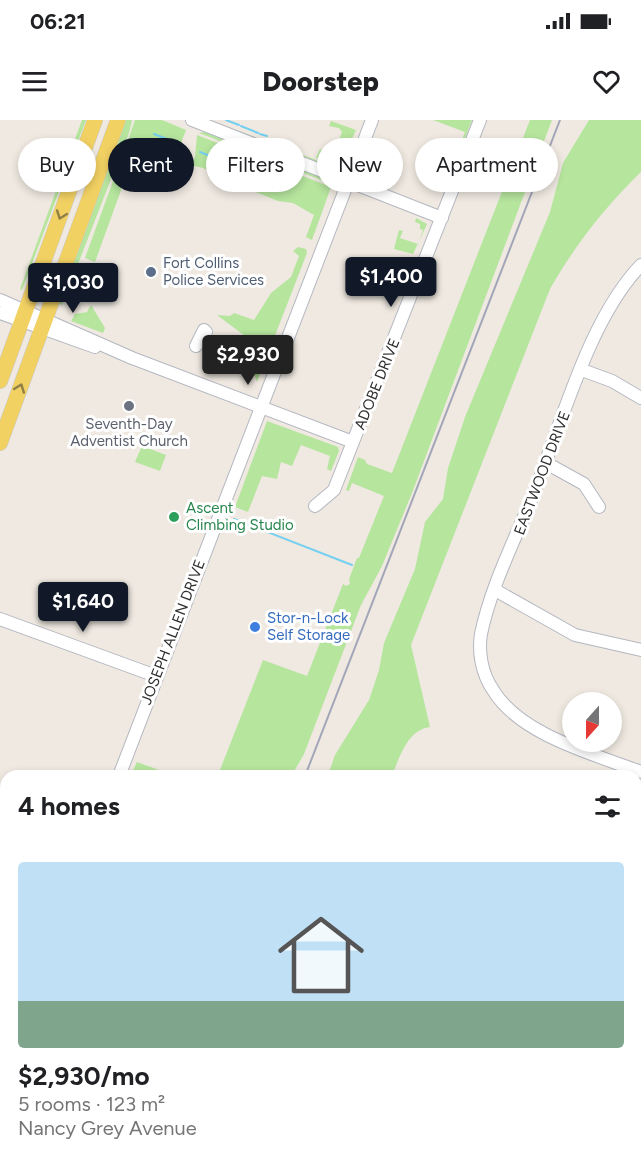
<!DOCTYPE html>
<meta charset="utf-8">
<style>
:root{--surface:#fff;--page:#f2f2f2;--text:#202124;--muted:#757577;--accent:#111827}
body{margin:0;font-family:Figtree,sans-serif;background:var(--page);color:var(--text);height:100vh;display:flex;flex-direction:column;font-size:22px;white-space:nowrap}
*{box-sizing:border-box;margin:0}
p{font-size:20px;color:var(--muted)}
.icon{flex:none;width:33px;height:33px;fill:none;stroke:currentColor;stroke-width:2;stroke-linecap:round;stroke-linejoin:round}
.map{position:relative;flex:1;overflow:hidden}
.details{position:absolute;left:0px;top:650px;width:642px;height:404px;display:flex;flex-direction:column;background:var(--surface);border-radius:18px 18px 0 0;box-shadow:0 3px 9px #0003}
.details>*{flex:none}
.hud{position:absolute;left:18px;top:18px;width:606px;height:54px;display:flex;gap:12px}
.needle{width:39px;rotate:201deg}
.controls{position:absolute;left:562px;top:572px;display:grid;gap:12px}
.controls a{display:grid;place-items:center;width:60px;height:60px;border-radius:50%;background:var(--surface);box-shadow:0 3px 9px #0003;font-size:30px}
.price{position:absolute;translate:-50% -51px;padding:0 14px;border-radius:6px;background:var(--accent);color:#fff;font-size:20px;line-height:39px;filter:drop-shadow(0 2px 3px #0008)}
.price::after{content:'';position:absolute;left:50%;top:36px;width:18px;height:14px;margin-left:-9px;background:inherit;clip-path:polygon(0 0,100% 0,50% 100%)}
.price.active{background:#222;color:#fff}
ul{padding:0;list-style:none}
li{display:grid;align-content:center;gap:12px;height:318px;padding:0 18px}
li span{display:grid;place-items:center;height:186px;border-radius:6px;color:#555}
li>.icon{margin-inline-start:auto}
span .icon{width:108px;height:108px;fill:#fffc;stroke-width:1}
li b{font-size:26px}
h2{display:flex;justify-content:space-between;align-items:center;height:72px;padding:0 18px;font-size:26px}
.chip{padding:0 21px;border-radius:27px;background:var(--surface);box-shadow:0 3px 9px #0003;font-size:21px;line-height:54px}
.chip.active{background:var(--accent);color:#fff}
.status{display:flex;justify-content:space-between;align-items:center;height:42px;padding:0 30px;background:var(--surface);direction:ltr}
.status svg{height:16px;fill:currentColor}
header{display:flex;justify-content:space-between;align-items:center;height:78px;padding:0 18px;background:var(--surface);font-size:27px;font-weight:800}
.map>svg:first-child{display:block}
.green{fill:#b6e59e}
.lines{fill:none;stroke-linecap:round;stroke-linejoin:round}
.stream{stroke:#75cff0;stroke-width:2}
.minor-casing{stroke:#b4b7c1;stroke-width:14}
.major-casing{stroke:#c9c9c9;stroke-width:16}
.minor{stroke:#fff;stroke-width:12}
.major{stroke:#f2d163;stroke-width:15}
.rail{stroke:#a3a6b8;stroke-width:2}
.oneway{stroke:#908048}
.service-dot{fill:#5c6f8a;stroke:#fff;stroke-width:2}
.worship-dot{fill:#6b7280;stroke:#fff;stroke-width:2}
.leisure-dot{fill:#2e9e5b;stroke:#fff;stroke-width:2}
.shop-dot{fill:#3f7fe0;stroke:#fff;stroke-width:2}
.labels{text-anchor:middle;stroke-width:6;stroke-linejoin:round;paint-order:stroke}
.service-label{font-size:15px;fill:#4e5e75;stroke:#fff;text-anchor:start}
.street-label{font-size:15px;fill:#2e2e2e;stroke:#fff}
.worship-label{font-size:15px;fill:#5b616d;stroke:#fff}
.leisure-label{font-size:15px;fill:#27864d;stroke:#fff;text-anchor:start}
.shop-label{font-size:15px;fill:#366cbe;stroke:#fff;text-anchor:start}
</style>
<div class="status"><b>06:21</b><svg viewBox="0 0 49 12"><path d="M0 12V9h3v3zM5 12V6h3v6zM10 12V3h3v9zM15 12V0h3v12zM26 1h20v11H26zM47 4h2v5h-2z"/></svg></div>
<header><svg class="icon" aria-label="menu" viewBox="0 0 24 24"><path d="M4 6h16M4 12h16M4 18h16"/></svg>Doorstep<svg class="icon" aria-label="heart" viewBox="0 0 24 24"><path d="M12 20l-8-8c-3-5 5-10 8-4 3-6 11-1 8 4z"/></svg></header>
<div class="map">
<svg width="641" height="1052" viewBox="0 0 641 1052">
<rect width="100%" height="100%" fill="#efe9e1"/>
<path class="green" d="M82,0H86L22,170L20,169Z
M124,0H132L129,13L62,185L59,184Z
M135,0H162L186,10L173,44L166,45L126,26Z
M209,0L335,47L336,50Z
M433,0H472L455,44H453L465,12Z
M530,0H552L412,373L382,446L361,485L304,634L292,655H218L263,540L307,556L343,464L346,466L350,464L349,459L357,438H359L384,376L352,363L349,371L346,370L358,337L365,340L367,344L392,353Z
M589,0H641V52C605,87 575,125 550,169L411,525L430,607C407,610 400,637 392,655H328L335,635L369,580L379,550L384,523L415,449L425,402L443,379L448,348L465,297L550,92L563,43Z
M331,1L356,10L340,46L316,38L320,29L334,34L342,12L339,8L329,6Z
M205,12L332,61L329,63L199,13Z
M197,15L331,67L312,120L306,117L314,95L293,83L278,81L251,70L244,63L229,61L203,48L191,45L195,37Z
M125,28L139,33L132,52L128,51L95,142L85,138Z
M416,98L427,104L413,134L394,129L399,110L403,111L400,118L418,124L423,110L420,109V104L415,102Z
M298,127L306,129L307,133L257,262L250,242L249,219L217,195L230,196L234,193L254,200L271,173L291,157L299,136L293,131Z
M83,143L89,147L88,167L90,179L80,177L68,185Z
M91,185L105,208L103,213L71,201L75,194L87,192Z
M267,301L338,327L339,331L331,351L327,349L330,336L301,325L292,346L281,342L277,359L262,356L248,392L235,387Z
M142,326L166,335L160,351L135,342Z
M137,642L173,655H131Z
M161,1047H619L623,1052H159Z"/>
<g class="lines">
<path class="stream" d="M226,0L239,5
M241,6L258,13
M154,14L172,21
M260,14L267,16
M200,32L281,64
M234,399L352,445"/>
<defs>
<path id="minor" d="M192,0L442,98
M641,145C589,199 563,300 535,370C517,416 491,465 481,514C478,533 482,554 493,570C520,615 594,634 641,652
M0,180L132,238L353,322
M0,193L95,227
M204,210L206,212L196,226Z
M582,250L612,261L641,278
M546,343L584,364L599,387
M315,386L334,370L480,0
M495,470L575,515L641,530
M0,499L156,556
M119,656L372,0
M241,1052L243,1047"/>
<path id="major" d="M0,261L95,0
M0,323L118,0"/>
</defs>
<use href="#minor" class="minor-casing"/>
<use href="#major" class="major-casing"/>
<use href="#minor" class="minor"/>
<use href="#major" class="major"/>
<path class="rail" d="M305,656L560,0
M151,1052L153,1047"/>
</g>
<defs><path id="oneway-chevron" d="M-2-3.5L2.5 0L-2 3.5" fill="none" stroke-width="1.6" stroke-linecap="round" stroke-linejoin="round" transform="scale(1.5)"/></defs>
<g class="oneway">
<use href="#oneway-chevron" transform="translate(61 95) rotate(110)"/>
<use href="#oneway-chevron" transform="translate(20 268) rotate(-70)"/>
</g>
<circle class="service-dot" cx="151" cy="152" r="6"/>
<circle class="worship-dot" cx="129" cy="286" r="6"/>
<circle class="leisure-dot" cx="174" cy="397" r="6"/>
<circle class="shop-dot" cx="255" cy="507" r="6"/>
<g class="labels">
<g class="service-label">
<text x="163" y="148">Fort Collins<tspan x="163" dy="17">Police Services</tspan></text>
</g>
<g class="street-label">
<text transform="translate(377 264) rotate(-68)" y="5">ADOBE DRIVE</text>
<text transform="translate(542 353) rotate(-69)" y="5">EASTWOOD DRIVE</text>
<text transform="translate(173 512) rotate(-69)" y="5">JOSEPH ALLEN DRIVE</text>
</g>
<g class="worship-label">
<text x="129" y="309">Seventh-Day<tspan x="129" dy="17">Adventist Church</tspan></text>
</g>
<g class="leisure-label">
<text x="186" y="393">Ascent<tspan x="186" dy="17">Climbing Studio</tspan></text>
</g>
<g class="shop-label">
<text x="267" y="503">Stor-n-Lock<tspan x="267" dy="17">Self Storage</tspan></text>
</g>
</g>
</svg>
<div class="controls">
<a><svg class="needle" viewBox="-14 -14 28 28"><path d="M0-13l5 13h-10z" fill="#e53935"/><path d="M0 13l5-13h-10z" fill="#757577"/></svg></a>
</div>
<b class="price" style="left:391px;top:188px">$1,400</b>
<b class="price" style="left:73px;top:194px">$1,030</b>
<b class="price active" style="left:248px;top:266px">$2,930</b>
<b class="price" style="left:83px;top:513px">$1,640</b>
<div class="hud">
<a class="chip">Buy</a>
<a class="chip active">Rent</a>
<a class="chip">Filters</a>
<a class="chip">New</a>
<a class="chip">Apartment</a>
</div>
<section class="details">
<h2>4 homes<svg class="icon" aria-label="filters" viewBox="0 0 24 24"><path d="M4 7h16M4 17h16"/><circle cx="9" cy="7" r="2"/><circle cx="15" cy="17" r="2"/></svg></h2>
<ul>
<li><span style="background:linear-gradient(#bfe0f5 75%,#7fa58c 0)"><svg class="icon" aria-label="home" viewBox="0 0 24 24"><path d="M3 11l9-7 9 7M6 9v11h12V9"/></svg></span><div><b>$2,930/mo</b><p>5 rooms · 123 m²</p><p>Nancy Grey Avenue</p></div></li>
</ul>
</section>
</div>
